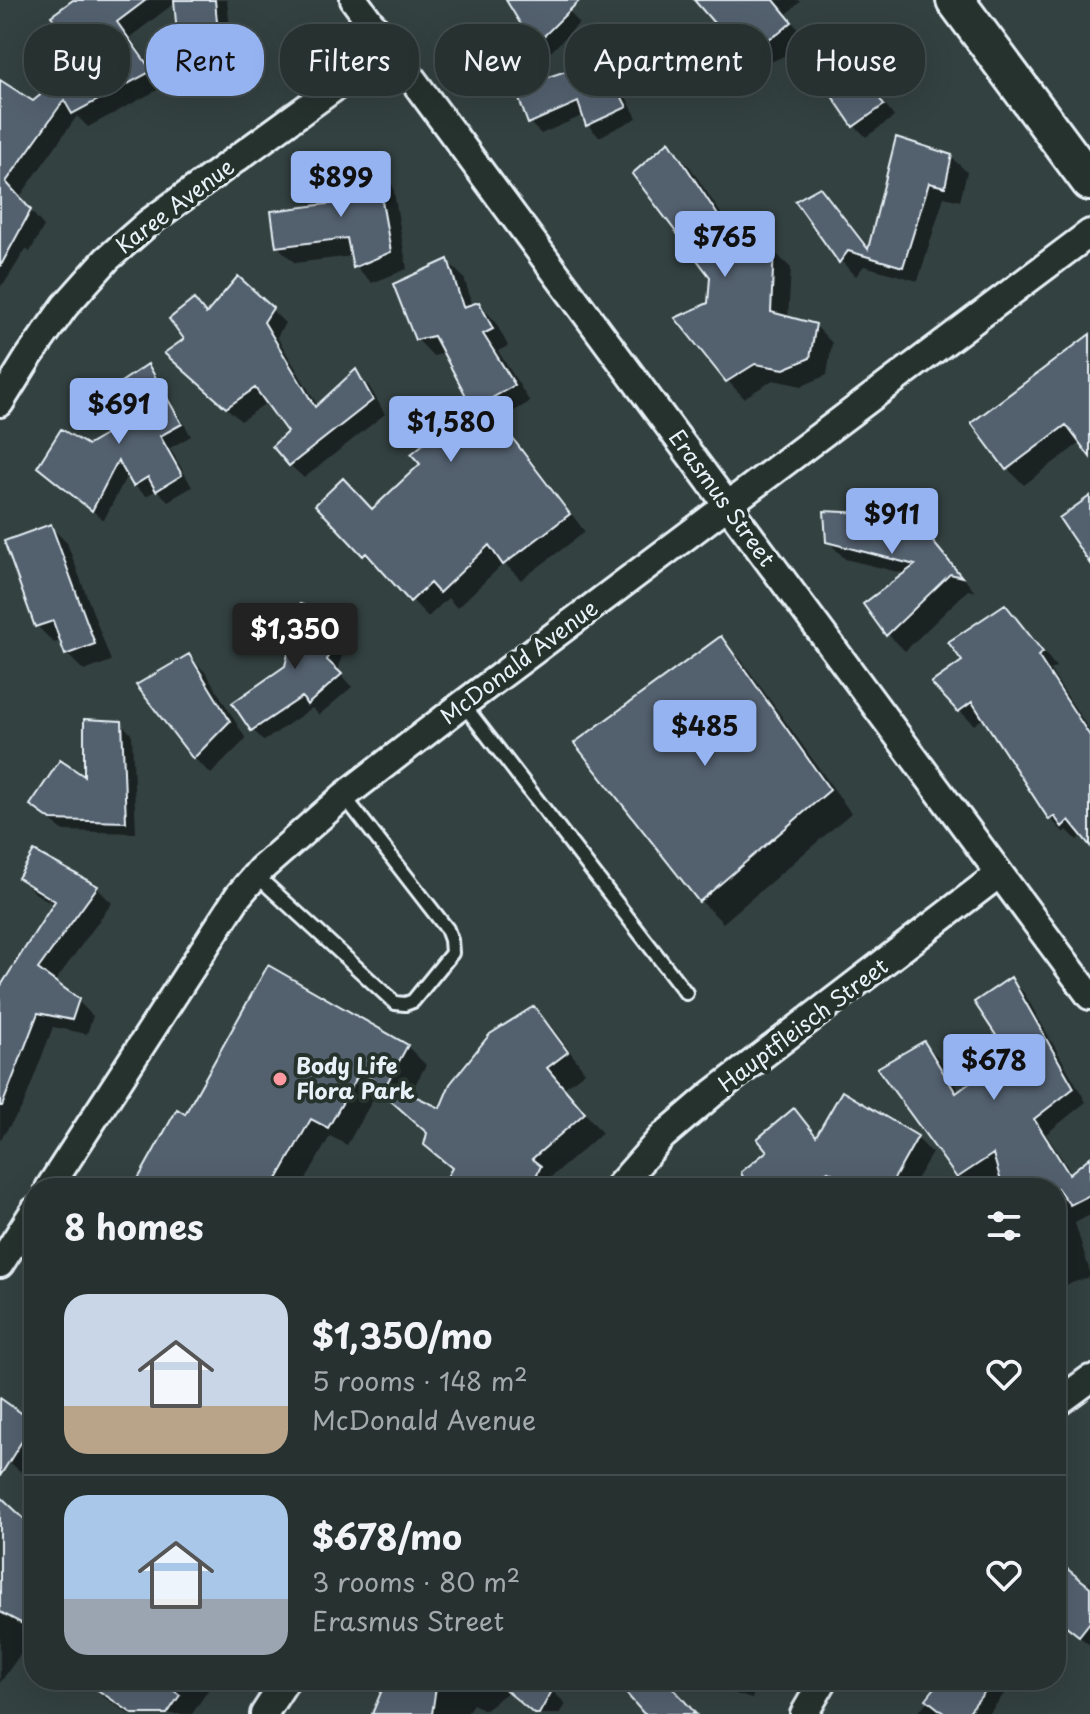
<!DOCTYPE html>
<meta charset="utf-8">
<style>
:root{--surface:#263130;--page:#323d3c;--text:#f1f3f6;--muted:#a4a9ab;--line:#424c4c;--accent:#95b2f1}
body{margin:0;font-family:"Playpen Sans",sans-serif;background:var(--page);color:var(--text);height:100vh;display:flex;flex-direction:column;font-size:30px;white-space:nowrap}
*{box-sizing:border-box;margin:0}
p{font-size:26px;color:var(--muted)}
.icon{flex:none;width:44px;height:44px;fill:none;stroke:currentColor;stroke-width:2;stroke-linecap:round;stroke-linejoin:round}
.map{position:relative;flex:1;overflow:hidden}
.sheet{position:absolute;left:24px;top:1178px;width:1042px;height:512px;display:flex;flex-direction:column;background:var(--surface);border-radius:32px;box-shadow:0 8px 32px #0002,0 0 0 2px var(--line)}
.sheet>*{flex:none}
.top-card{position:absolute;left:24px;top:24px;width:1042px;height:72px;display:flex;gap:16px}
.price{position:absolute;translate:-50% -68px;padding:0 18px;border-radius:8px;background:var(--accent);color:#111;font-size:26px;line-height:52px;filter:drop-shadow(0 2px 4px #0008)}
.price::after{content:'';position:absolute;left:50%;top:48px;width:24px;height:18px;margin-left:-12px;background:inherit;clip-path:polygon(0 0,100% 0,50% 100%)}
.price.selected{background:#222;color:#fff}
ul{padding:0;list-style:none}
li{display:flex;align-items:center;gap:24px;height:200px;padding:0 40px}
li+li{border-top:2px solid var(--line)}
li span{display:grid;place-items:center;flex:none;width:224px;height:160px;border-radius:24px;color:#555}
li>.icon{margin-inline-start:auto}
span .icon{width:96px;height:96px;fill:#fffc;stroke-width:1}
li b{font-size:34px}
h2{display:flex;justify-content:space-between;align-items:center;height:96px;padding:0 40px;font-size:34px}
.tag{padding:0 28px;border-radius:32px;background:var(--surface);box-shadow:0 8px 32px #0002,0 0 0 2px var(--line);font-size:28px;line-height:72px}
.tag.selected{background:var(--accent);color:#111}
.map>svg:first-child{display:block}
.shadow{fill:#0007}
.building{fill:#52616e;stroke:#e8f1f8;stroke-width:2}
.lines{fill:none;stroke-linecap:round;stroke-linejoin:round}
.lane-casing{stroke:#e8f1f8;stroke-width:18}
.street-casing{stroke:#e8f1f8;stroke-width:32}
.secondary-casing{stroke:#e8f1f8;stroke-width:42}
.lane{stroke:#26332d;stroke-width:12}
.street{stroke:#26332d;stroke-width:26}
.secondary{stroke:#26332d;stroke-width:36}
.poi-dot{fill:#ff9aa2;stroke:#26332d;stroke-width:3}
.labels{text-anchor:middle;stroke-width:8;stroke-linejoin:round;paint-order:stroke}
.street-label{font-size:22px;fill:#e8f1f8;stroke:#26332d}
.poi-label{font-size:22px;font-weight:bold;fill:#e8f1f8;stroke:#26332d;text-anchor:start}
</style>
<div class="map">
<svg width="1090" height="1714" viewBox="0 0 1090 1714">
<rect width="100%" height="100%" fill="#334140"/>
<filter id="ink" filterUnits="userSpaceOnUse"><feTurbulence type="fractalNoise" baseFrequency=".0125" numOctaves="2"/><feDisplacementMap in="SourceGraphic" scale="16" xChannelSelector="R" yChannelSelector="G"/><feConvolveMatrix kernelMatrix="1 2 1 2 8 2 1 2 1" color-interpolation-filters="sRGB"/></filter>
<g filter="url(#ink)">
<path class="shadow" d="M76,0H227L231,39L258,72L232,94L205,65L195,70L181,56L176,2L130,37L165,86L88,127L77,116L19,198L44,226L30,252L26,249L4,284L3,283L0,288V94L33,104L87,59Z
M508,0H560L579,23L547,56L536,45Z
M710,0H798L800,2L786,15L808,40L795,51L764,65L742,43L739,46L722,29Z
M837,39L848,50L894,117L866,137L854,125Z
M601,61L613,72L637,118L599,137L588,125L584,115L541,134L530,123Z
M672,149L690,167L738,239L773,251L791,268L788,319L815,325L832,343L827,375L802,386L773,380L744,398L727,380L710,304L712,276Z
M951,157L967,172L960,201L944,197L918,281L864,266L856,276L841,261L797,202L819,189L835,205L870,249Z
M375,169L393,186L407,269L372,283L355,266L352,256L295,263L277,246L344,204Z
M447,261L464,278L473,306L479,304L495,321L508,346L498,351L530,402L500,419L585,532L521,580L504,563L457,608L448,598L428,617L383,569L381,571L364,554L373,512L423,464L474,405L446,353L433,356L417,339Z
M271,309L285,323L277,337L318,406L356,372L369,386L385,414L304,478L290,465V433L267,402L241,421L180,366L187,339L208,316Z
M1090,338V453L1081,442L1024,485L1007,468Z
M147,366L158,378L191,436L170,448L192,487L168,501L157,490L146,496L134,485L128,473L104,520L51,478L88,447L139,418Z
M893,495L910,512L975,592L968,590L905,651L888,634L866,604L906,574L845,559L828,541L868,515Z
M50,526L67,543L111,661L84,671L67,654L62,640L54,643L37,626Z
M1005,607L1019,621L1056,667L1050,670L1090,731V843L1083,834L1077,840L1067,830L1064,833L1051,819L985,717L974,725L960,711L965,661Z
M335,620L347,632L338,672L352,687L319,715L312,708L264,741L253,730L235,703L286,667Z
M720,639L742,661L851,813L723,923L701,901L577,743Z
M189,656L206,673L246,739L211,774L194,758L139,685Z
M121,723L132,735L136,833L64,831L44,816L33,804L86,779Z
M34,854L97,888L112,903L54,983L78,1001L93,1016L87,1034L53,1027L23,1106L0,1140V992L55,905L35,893L20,878Z
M1011,980L1024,993L1086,1102L1046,1134L1072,1174L1090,1159V1215L1075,1223L1090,1272V1277L1056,1288V1188H966L880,1068L924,1044L938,1057L960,1093L1000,1062Z
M533,1008L552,1027L585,1072L564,1088L602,1133L550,1178L558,1188H443L453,1170L426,1144L429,1134L379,1089L347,1145L330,1136L301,1188H135L186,1116L407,1046L426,1065L409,1096L441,1111Z
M842,1094L917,1138L932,1153L911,1188H850L780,1147L794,1111L817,1137Z
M1056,1368L1068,1389L1056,1396Z
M7,1405L34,1424V1452L21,1472L0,1454V1415Z
M0,1506L34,1531V1636H33L0,1683Z
M1056,1562L1086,1586L1090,1581V1645L1056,1619Z
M88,1680H215L192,1714H129L102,1696Z
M388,1680H560L549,1688L566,1704L560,1714H535L508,1692L484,1710L473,1704L466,1714H374Z
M690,1680H757L752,1699Z
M944,1680H1021L1023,1690L1004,1694L989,1714H917Z"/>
<path class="building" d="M73,0H146L117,22L152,71L72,114L64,100L6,182L31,210L0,267V80L33,101L84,59L51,16Z
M174,0H215L217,22L246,57L216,82L190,51L179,57Z
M506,0H580L534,46Z
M694,0H774L792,22L778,34L746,50L725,26L720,30Z
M837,36L884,105L853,127L806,58Z
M602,59L627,107L586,126L578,102L528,124L515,88Z
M896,137L952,155L945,187L929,183L903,267L848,251L839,263L795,201L820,187L868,249Z
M669,141L731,235L774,249L771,312L816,324L810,358L784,369L755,364L726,382L675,318L708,303L710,277L632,174Z
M376,167L391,252L353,268L347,238L276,247L271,211L342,202V171Z
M448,259L463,307L479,302L493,329L483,334L515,385L485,402L570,514L503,565L489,545L439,593L430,583L410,602L366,553L363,556L315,505L343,478L372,509L420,464L411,454L471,405L434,336L415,340L393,284Z
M238,276L273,308L264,322L315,407L356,369L373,400L289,466L272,446L287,432L255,388L226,408L164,353L184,339L169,319L194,299L206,314Z
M1090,334V457L1066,425L1006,470L971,423Z
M148,364L182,424L160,436L182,475L156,491L148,477L133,486L118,460L92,511L37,467L61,429L88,445L136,417L118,384Z
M893,493L962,577L950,574L886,636L863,604L915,565L826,542L824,511L867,513Z
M1090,496V564L1059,518Z
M51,524L95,644L65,655L53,621L35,627L4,541Z
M300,604L337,618L327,660L342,674L307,705L302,697L251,731L232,703L285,666Z
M1005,604L1043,652L1038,656L1090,736V846L1069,820L1062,827L1054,816L1049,820L972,702L958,712L931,683L962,661L948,642Z
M721,636L830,790L699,902L574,743Z
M189,654L230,721L193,759L136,685Z
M84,719L122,721L126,822L51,820L30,805L60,760L84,776Z
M34,851L98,886L38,969L79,999L72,1020L38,1013L2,1106H0V987L55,901L18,878Z
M268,965L408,1045L387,1083L440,1108L450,1084L490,1034L534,1006L568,1052L547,1068L585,1113L532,1159L541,1166L530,1188H441L452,1168L424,1145L427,1133L371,1083L373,1080L360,1072L328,1128L311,1119L272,1188H133L177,1109L185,1114Z
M1011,977L1074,1088L1034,1119L1069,1174L1090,1157V1195L1070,1205L1057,1188H1003L993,1154L957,1178L877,1068L924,1041L956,1093L998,1062L989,1051L1001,1043L974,1002Z
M842,1091L918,1136L889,1188H858L828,1171L806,1188H747L741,1172L767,1151L757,1139L794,1108L816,1136Z
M0,1398L34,1422L0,1476Z
M0,1496L34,1528V1630L0,1612Z
M1056,1560L1090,1587V1622L1079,1636L1056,1618Z
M83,1680H158L180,1695L167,1714H133Z
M386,1680H437L432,1714H372Z
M494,1680H558L539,1714H534Z
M638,1680H666L696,1714H644L625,1692Z
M941,1680H994L967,1714H945L926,1699Z"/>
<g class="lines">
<defs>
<path id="lane" d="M463,704L686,993
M256,875L395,1003L405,1004L413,1001L452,953L451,940L447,929L344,796"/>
<path id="street" d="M354,0L1090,996
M0,403L28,358L65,306L107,259L148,223L389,48
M49,1188L238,896L261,869L344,796L463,704L1090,233
M617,1188L663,1136L712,1094L999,874
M0,1264L34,1211
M1056,1404L1090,1379
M264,1714L286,1680
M804,1714L824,1680"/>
<path id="secondary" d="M955,0L1090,182"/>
</defs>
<use href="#lane" class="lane-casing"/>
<use href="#street" class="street-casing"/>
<use href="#secondary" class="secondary-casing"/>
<use href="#lane" class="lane"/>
<use href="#street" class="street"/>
<use href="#secondary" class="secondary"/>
</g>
</g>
<circle class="poi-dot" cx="280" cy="1079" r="8"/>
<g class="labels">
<g class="street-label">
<text transform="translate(175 206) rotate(-37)" y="8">Karee Avenue</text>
<text transform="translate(722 498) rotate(54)" y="8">Erasmus Street</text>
<text transform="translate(519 662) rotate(-37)" y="8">McDonald Avenue</text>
<text transform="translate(803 1025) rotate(-37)" y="8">Hauptfleisch Street</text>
</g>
<g class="poi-label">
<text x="296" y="1074">Body Life<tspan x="296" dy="25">Flora Park</tspan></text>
</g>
</g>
</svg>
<b class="price" style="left:341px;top:219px">$899</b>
<b class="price" style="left:725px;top:279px">$765</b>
<b class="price" style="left:119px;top:446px">$691</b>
<b class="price" style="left:451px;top:464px">$1,580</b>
<b class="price" style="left:892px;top:556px">$911</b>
<b class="price selected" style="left:295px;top:671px">$1,350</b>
<b class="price" style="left:705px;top:768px">$485</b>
<b class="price" style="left:994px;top:1102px">$678</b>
<div class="top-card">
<a class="tag">Buy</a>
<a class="tag selected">Rent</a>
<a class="tag">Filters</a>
<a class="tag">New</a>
<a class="tag">Apartment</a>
<a class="tag">House</a>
</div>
<section class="sheet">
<h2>8 homes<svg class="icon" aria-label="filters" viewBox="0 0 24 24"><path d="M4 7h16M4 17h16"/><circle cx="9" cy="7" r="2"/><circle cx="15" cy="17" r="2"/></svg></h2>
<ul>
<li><span style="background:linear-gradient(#c9d6e8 70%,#b9a48a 0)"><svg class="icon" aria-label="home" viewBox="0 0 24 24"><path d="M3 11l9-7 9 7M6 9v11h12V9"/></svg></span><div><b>$1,350/mo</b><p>5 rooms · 148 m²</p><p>McDonald Avenue</p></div><svg class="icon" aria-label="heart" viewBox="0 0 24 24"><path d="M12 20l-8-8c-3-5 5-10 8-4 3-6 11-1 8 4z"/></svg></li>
<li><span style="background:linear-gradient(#a9c7e8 65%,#9aa5b1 0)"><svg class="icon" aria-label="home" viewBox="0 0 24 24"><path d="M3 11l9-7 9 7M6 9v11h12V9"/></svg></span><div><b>$678/mo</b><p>3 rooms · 80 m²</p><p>Erasmus Street</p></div><svg class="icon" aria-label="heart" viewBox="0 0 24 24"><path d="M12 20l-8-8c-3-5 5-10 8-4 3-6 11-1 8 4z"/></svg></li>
</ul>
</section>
</div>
